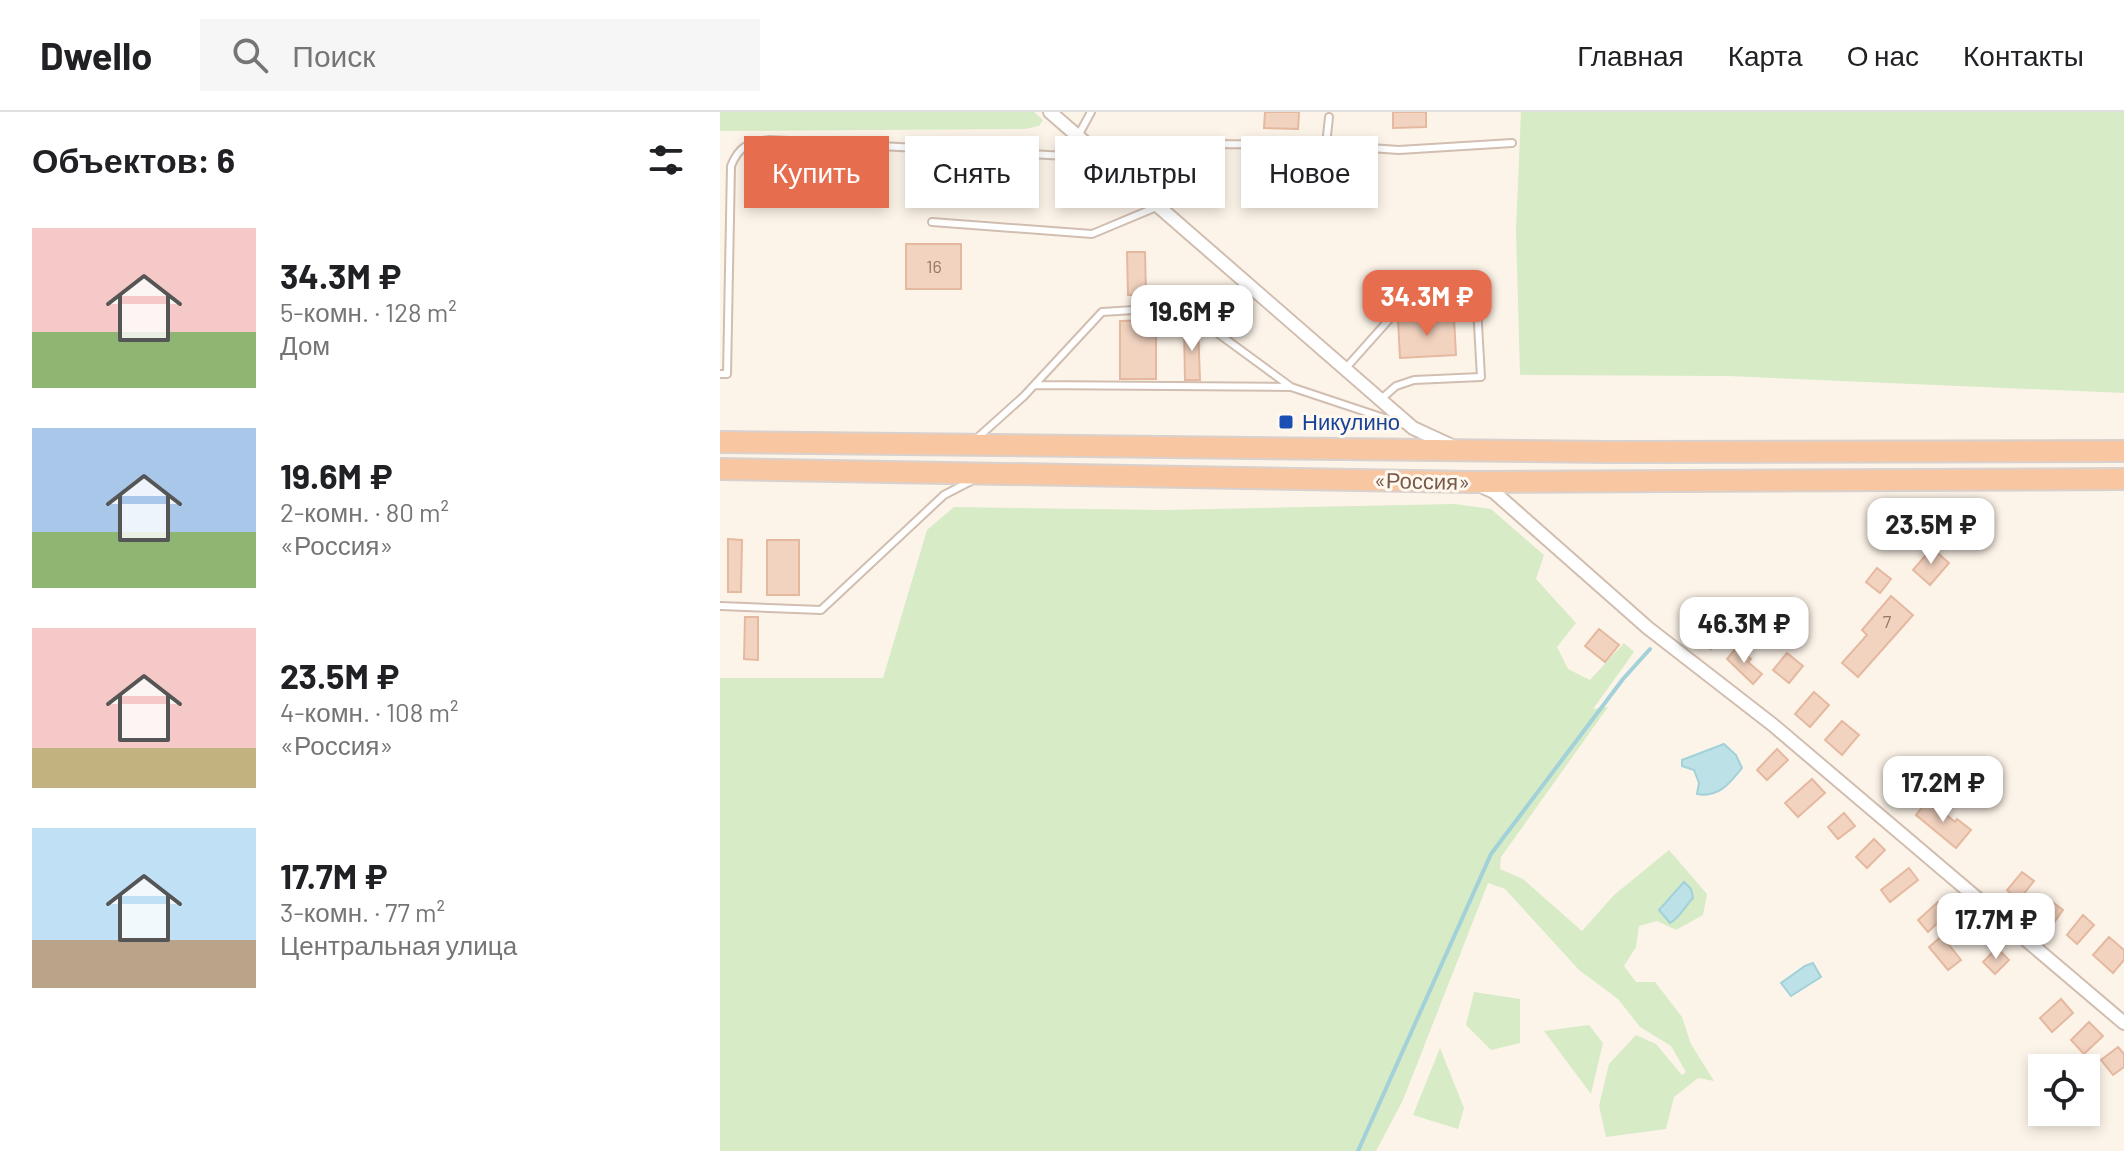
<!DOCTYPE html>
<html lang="ru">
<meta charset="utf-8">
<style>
:root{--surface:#fff;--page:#f6f6f6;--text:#202124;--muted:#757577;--line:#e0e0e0;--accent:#e66d4e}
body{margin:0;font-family:Barlow,sans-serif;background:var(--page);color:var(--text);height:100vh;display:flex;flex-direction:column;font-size:30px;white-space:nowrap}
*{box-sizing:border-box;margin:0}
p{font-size:26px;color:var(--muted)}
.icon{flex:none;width:44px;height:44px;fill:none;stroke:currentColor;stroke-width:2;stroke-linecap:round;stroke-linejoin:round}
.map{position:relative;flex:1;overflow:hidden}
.details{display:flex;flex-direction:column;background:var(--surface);width:720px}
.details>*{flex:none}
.banner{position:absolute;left:24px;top:24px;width:760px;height:72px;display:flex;gap:16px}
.tools{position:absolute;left:1308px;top:942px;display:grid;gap:16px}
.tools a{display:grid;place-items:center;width:72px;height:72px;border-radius:0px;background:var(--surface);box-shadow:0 4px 12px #0003;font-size:40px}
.price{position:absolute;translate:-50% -68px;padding:0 18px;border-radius:16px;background:#fff;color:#222;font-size:26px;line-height:52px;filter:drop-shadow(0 2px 4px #0008)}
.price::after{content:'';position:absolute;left:50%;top:48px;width:24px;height:18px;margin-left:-12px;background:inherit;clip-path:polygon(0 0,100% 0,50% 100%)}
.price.active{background:var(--accent);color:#fff}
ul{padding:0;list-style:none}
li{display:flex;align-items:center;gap:24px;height:200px;padding:0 32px}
li span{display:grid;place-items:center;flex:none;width:224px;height:160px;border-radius:0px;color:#555}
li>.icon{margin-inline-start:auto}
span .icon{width:96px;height:96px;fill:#fffc;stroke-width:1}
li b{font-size:34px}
h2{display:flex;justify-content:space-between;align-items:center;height:96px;padding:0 32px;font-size:34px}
.chip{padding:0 28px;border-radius:0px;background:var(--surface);box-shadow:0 4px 12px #0003;font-size:28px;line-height:72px}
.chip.active{background:var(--accent);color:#fff}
header{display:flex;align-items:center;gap:48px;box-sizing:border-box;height:112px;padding:0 40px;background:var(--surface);border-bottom:2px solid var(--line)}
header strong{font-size:38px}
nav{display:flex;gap:44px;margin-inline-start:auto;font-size:28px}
.search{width:560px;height:72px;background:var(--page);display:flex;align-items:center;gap:20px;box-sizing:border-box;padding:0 28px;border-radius:0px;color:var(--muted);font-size:30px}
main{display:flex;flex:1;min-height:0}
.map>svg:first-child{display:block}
.green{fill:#d6ebc6}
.water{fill:#bce1e7;stroke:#a2d1d9;stroke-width:2}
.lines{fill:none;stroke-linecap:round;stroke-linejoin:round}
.stream{stroke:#a2d1d9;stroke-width:4}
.building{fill:#f2d3c0;stroke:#e5b9a0;stroke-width:2}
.service-casing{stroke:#d1beb0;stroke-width:10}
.minor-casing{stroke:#d1beb0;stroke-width:16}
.trunk-casing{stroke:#d9d1cd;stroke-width:24}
.service{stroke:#fff;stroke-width:6}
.minor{stroke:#fff;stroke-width:12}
.trunk{stroke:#f8c6a1;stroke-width:20}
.transit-dot{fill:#1a4fb4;stroke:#fff8ef;stroke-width:3}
.labels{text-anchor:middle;stroke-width:6;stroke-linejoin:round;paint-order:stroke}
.number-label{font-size:18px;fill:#967869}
.transit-label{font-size:22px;fill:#164399;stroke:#fff8ef;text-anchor:start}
.street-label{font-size:22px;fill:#775a4c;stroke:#fff8ef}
</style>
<header>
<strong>Dwello</strong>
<div class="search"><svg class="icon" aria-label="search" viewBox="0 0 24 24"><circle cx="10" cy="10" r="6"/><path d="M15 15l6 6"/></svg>Поиск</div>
<nav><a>Главная</a><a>Карта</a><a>О нас</a><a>Контакты</a></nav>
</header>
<main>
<section class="details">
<h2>Объектов: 6<svg class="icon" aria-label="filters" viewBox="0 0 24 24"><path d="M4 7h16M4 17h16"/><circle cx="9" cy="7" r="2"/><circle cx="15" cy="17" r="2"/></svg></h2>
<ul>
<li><span style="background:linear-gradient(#f6c9c9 65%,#8fb573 0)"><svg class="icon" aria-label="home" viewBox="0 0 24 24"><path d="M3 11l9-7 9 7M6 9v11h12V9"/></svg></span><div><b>34.3M ₽</b><p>5-комн. · 128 m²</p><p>Дом</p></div></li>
<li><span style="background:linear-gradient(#a9c7e8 65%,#8fb573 0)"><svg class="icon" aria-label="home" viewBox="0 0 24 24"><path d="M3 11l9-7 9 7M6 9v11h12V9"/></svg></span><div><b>19.6M ₽</b><p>2-комн. · 80 m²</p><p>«Россия»</p></div></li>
<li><span style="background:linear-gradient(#f6c9c9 75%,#c2b280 0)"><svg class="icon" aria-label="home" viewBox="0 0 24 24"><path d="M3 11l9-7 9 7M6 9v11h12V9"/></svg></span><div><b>23.5M ₽</b><p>4-комн. · 108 m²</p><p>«Россия»</p></div></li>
<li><span style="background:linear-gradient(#bfe0f5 70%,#b9a48a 0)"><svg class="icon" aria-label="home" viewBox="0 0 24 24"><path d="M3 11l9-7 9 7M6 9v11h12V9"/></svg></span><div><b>17.7M ₽</b><p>3-комн. · 77 m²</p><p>Центральная улица</p></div></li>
</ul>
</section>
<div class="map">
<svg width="1404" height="1039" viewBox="0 0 1404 1039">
<rect width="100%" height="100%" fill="#fdf4e9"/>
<path class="green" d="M0,0H314L323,8L319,14L305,17L0,19Z
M801,0H1404V281L1008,264L800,263L796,118Z
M735,392L771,397L824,443L816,467L856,511L837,535L848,557L870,568L904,531L914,540L873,597L888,595L781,745L780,757L803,767L862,819L894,783L949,738L987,782L983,803L956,818L937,809L919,814L916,835L904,854L916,870H935L962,905L971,932L994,969L978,966L954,985L946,1017L886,1025L879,994L889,952L916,923L936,932L962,963L966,960L951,934L920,915L898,887L859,858L785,777L768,771L683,988L656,1039H0V566H163L207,418L234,395L443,398Z
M754,880L800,887V931L771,938L746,913Z
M869,913L883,931L871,982L824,919Z
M720,936L744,996L738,1017L693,1003Z"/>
<path class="water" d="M1004,632L1016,643L1022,656C1010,671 999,686 977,682L979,671L974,658L962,654V648Z
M964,770L971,777L973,786C965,794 960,806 950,811L939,798Z
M1093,851L1101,865L1071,884L1061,871L1085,854Z"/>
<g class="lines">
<path class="stream" d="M638,1039L771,742L903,567L930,537"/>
</g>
<path class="building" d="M545,0H579L578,17L544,16Z
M673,0H706V15L673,16Z
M186,132H241V177H186Z
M407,140H425L426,183H408Z
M734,206L736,243L680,246L678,208Z
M436,208V267H400V209Z
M464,214H478L480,268H465Z
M8,427L22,428L21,480H8Z
M47,428H79V483H47Z
M1212,436L1229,451L1210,473L1193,458Z
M1157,456L1171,467L1160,481L1146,470Z
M1171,484L1193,503L1138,565L1122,551L1147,523L1142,518Z
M25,505H38V548L24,547Z
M990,509L1004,521L991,537L977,524Z
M879,517L899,533L885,550L865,534Z
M1017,535L1031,547L1028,550L1042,562L1033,572L1007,547Z
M1067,541L1083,554L1069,571L1053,558Z
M1094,580L1109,593L1090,615L1075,602Z
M1122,609L1139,623L1122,643L1105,628Z
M1057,637L1068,648L1047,668L1037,658Z
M1192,650L1203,660L1178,690L1167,680Z
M1092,667L1105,681L1078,705L1065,691Z
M1208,688L1235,710L1237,707L1251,718L1236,736L1196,703Z
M1124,701L1135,714L1118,727L1108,715Z
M1154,727L1165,738L1147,756L1136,745Z
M1189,756L1198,768L1170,790L1161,778Z
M1302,760L1314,769L1299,788L1287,778Z
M1327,786L1343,798L1332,813L1316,801Z
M1218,790L1228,801L1208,820L1198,808Z
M1363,803L1374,813L1357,832L1347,823Z
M1222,824L1241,848L1228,858L1209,835Z
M1389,825L1404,838V848L1393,861L1373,843Z
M1277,836L1289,848L1275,862L1263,850Z
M1341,887L1353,901L1332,920L1320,906Z
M1369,910L1383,924L1364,942L1351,928Z
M1398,935L1404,942V955L1393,963L1381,948Z"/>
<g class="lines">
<defs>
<path id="service" d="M358,24L371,0
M606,33L679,38L792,31
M212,110L372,122L439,94C428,69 420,60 440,37
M625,257L674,202L725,182L757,195L761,265L694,268L676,274L660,288
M0,262H7L11,54C19,34 29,30 50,28L383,46L473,32L606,33L609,5
M315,273L571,275
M255,328L304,284L382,200L462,195L571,275L685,313
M0,494L101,498L224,383L251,369"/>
<path id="minor" d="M330,0L693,316L732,334
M759,373L774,380L928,516L1053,613L1404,911"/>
<path id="trunk" d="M0,330L888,340L1404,339
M0,357L752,370L1404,367"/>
</defs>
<use href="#service" class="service-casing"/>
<use href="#minor" class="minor-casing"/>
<use href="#trunk" class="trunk-casing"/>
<use href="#service" class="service"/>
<use href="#minor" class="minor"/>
<use href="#trunk" class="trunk"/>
</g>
<rect class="transit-dot" x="558" y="302" width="16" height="16" rx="4"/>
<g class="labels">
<g class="number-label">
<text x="214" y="161">16</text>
<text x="1167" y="516">7</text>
</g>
<g class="transit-label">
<text x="582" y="318">Никулино</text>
</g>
<g class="street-label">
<text transform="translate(702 369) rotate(1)" y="8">«Россия»</text>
</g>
</g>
</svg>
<div class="tools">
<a><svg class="icon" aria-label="locate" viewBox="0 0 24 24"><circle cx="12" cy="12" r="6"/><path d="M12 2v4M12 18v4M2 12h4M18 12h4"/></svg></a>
</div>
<b class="price active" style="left:707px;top:226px">34.3M ₽</b>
<b class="price" style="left:472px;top:241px">19.6M ₽</b>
<b class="price" style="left:1211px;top:454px">23.5M ₽</b>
<b class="price" style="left:1024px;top:553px">46.3M ₽</b>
<b class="price" style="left:1223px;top:712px">17.2M ₽</b>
<b class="price" style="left:1276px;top:849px">17.7M ₽</b>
<div class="banner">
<a class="chip active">Купить</a>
<a class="chip">Снять</a>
<a class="chip">Фильтры</a>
<a class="chip">Новое</a>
</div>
</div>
</main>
